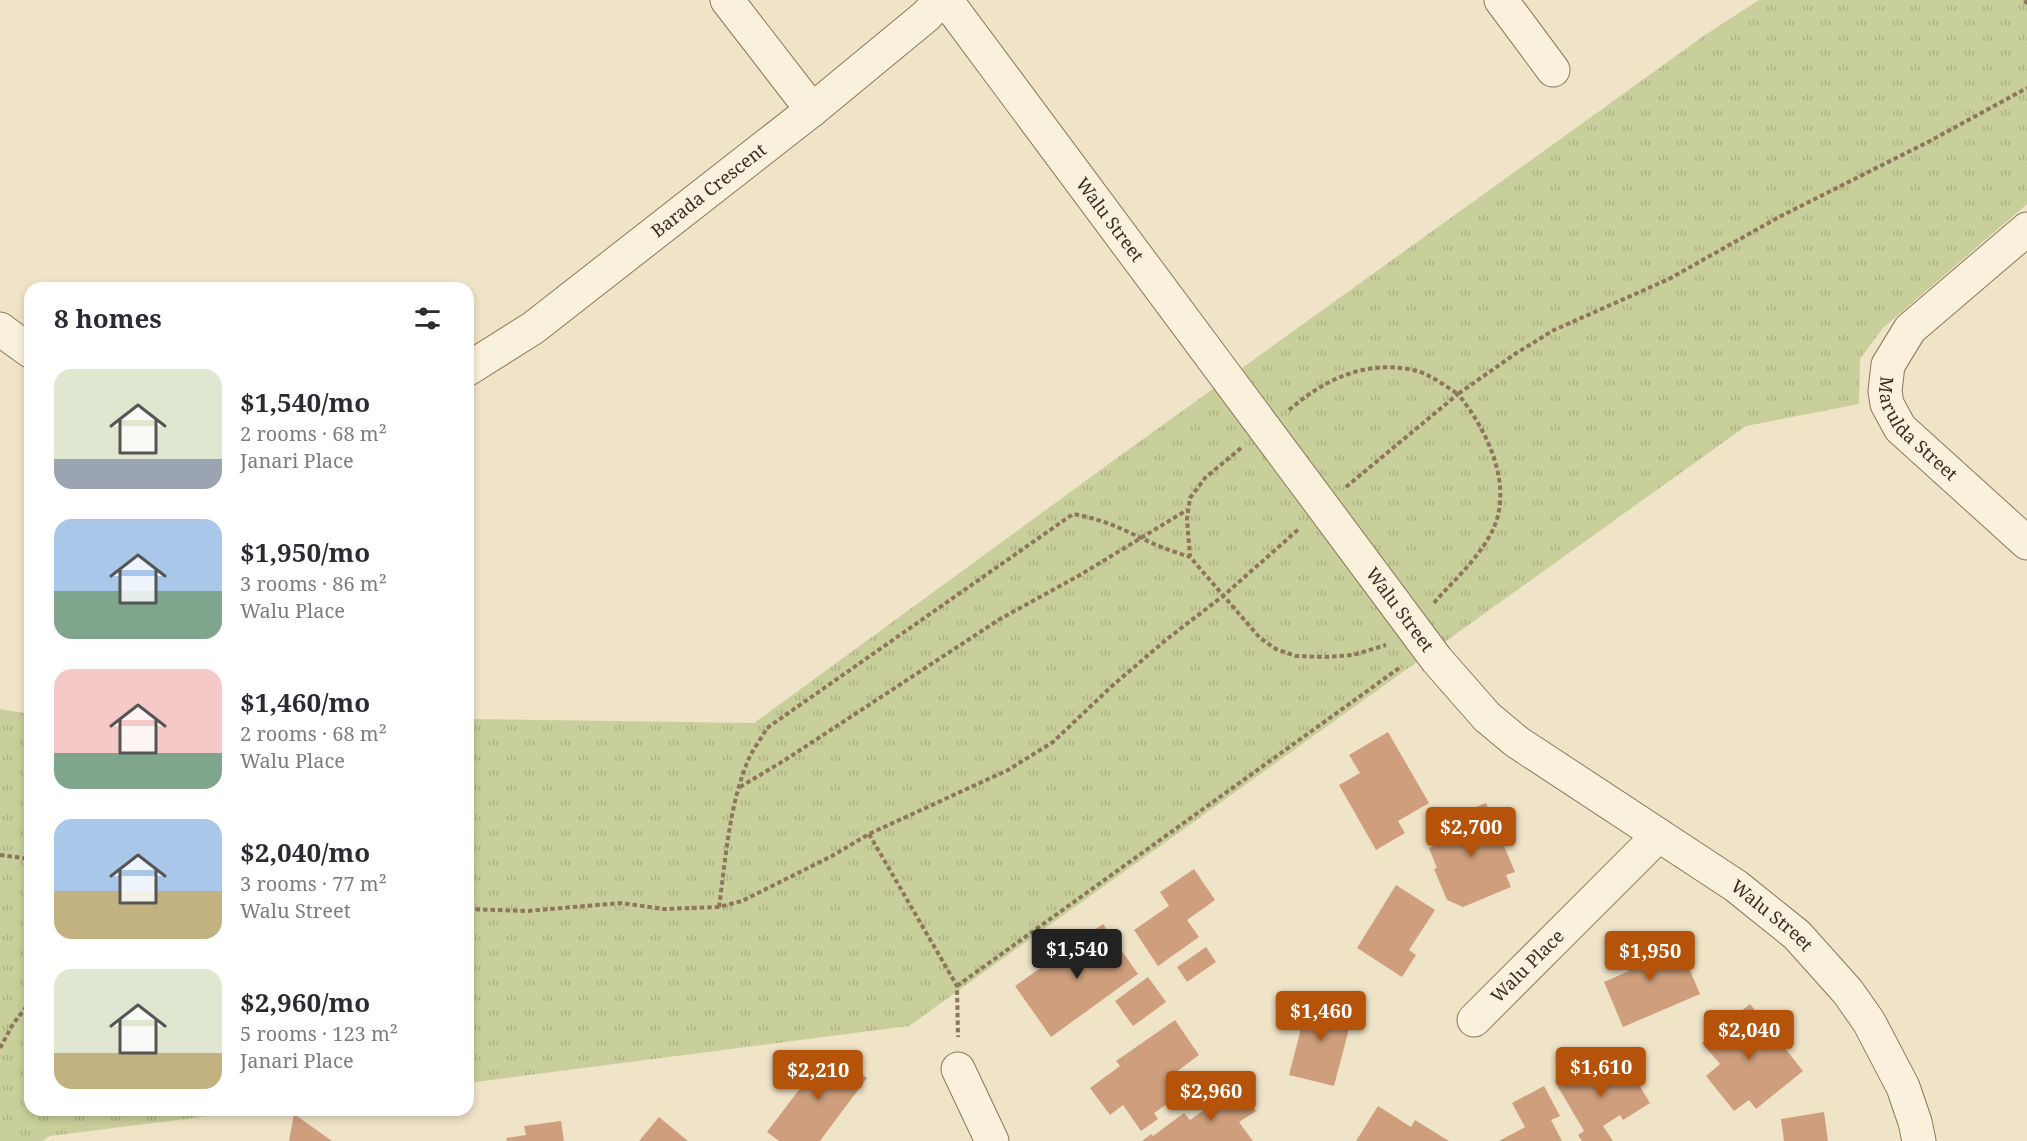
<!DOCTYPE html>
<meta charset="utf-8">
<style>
:root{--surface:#fff;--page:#f7f7f7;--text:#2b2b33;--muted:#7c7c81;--accent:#b45309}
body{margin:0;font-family:"Noto Serif",serif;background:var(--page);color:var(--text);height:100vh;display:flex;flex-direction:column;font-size:22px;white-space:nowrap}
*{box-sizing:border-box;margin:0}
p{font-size:20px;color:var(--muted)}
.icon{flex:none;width:33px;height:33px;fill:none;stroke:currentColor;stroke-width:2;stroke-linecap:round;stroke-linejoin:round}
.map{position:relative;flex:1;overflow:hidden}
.drawer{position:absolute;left:24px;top:282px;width:450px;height:834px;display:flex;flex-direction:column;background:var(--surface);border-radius:18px;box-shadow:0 3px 9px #0003}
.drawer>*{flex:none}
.price{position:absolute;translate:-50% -51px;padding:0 14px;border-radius:6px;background:var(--accent);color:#fff;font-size:20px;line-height:39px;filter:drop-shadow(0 2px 3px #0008)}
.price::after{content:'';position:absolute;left:50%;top:36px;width:18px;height:14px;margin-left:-9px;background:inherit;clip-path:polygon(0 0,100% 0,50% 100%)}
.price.active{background:#222;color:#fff}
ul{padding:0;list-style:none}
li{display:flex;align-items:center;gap:18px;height:150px;padding:0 30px}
li span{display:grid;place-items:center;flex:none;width:168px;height:120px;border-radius:18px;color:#555}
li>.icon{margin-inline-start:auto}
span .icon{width:72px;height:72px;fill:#fffc;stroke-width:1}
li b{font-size:26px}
h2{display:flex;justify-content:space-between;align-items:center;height:72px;padding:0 30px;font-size:26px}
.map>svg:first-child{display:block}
.park{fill:url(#park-tufts)}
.building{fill:#cf9f7d}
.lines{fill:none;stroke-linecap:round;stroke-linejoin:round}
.street-casing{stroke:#8d765c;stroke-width:35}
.path{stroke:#8d765c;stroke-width:4;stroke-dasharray:4.5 3;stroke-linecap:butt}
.street{stroke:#faf1dc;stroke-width:33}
.labels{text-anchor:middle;stroke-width:4.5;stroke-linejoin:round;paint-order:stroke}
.street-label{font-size:18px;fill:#3d2e20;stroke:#f7eed8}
</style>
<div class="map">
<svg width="2027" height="1141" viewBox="0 0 2027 1141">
<defs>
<pattern id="park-tufts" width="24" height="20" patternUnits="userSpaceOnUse" patternTransform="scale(1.5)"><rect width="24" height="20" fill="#c9cf9b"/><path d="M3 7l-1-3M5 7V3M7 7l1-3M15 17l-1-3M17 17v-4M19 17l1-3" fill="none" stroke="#aeb285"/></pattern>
</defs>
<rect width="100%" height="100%" fill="#f0e4c8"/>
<path class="park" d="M1759,0H2027V204L1883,328L1860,359L1859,404L1746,426L909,1026L468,1083V719L754,723L1121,455L1705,35Z
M0,709L30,714V1110H256L50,1136L42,1141H0Z"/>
<path class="building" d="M1388,732L1429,803L1398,821L1405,833L1376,850L1339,785L1360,773L1349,755Z
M1486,803L1496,827L1487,830L1492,842L1501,839L1515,872L1506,875L1511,887L1463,907L1447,900L1434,869L1437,868L1429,848L1444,842L1436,823Z
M1194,869L1215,900L1187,920L1199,937L1158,966L1134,930L1169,906L1160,892Z
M1396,885L1435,910L1409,950L1416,955L1402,977L1357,948Z
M1103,924L1138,974L1051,1037L1015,986Z
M1652,935L1662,958L1681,949L1700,994L1623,1027L1604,982L1629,971L1619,949Z
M1206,947L1216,962L1187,982L1177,967Z
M1148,977L1166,1002L1133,1026L1115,1001Z
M1309,998L1354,1010L1334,1086L1289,1075Z
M1750,1004L1767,1026L1765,1029L1777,1044L1780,1042L1803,1071L1756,1109L1749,1100L1734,1111L1706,1076L1720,1064L1702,1043Z
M1175,1020L1199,1055L1176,1072L1185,1085L1170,1096L1173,1100L1154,1113L1158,1119L1141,1131L1123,1105L1110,1115L1090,1088L1120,1066L1116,1061Z
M829,1050L867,1078L820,1141H779L767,1132Z
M1591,1060L1600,1075L1624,1060L1650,1103L1623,1120L1620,1115L1603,1126L1613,1141H1582L1578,1135L1584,1131L1555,1082Z
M1237,1086L1256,1111L1239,1122L1253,1141H1142L1151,1134L1153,1136L1184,1113L1190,1120Z
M1544,1086L1560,1116L1551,1120L1562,1141H1499L1525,1127L1512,1103Z
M1378,1106L1411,1127L1415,1120L1449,1141H1356Z
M1824,1112L1828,1141H1784L1781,1119Z
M294,1114L332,1141H289Z
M659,1117L688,1141H639Z
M561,1121L564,1141H507L506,1138L526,1135L524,1126Z"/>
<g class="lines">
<defs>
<g id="street">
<path d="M727,0L812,110"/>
<path id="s1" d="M946,0L1437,660L1487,717L1517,742L1736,886L1797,935L1848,992L1869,1022L1903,1087L1915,1122L1919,1141"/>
<path d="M1501,0L1553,70"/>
<path id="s2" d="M2027,229L1910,329L1888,365L1885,391L1887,404L1900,428L2027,543"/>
<path d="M0,329L30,351"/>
<path id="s3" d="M468,369L533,328L812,110L926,16L941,0"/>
<path id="s4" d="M1474,1020L1658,836"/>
<path d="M958,1069L992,1141"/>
</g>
</defs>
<use href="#street" class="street-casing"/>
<path class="path" d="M2025,0L2027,4
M1289,410C1325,379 1365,360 1413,370C1428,373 1444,385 1458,394L1515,354L1554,330L1669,279L1779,217L1928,142L2027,88
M1241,448L1205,478L1190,498L1187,519L1190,557L1260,638L1276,649L1296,656L1325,657L1353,655L1386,645
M1346,487L1458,394C1488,431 1517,491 1489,537C1475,562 1452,582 1433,604
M740,787L785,760L1000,619L1080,575L1187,510
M869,834L957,986L958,1037
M0,855L30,859
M719,907C726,857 729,803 750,756C755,747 762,737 767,728L1073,514C1106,520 1124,530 1154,544C1165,549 1178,553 1190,557
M468,909L527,911L621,903L664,909L719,907L742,901L832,856L869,834L1008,770L1053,742L1112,686L1167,639L1223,596L1300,528
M957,986L1402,666
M0,1048L13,1024L30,1002"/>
<use href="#street" class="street"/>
</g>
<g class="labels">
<g class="street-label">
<text dy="6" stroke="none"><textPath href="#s3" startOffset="300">Barada Crescent</textPath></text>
<text dy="6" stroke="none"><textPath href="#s1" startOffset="274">Walu Street</textPath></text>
<text dy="6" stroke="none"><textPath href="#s2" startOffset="272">Marulda Street</textPath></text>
<text dy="6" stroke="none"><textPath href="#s1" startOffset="760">Walu Street</textPath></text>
<text dy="6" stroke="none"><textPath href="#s1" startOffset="1246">Walu Street</textPath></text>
<text dy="6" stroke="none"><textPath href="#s4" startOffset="76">Walu Place</textPath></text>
</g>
</g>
</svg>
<b class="price" style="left:1471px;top:858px">$2,700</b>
<b class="price active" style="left:1077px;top:980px">$1,540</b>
<b class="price" style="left:1650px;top:982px">$1,950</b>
<b class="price" style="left:1321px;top:1042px">$1,460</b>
<b class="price" style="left:1749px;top:1061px">$2,040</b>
<b class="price" style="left:1601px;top:1098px">$1,610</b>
<b class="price" style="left:818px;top:1101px">$2,210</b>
<b class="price" style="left:1211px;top:1122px">$2,960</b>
<section class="drawer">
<h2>8 homes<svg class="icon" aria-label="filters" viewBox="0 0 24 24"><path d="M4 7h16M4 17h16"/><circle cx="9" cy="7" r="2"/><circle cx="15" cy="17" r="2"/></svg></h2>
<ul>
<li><span style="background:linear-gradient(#dfe7d0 75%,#9aa5b1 0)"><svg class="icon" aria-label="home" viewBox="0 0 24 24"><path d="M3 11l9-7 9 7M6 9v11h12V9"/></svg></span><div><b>$1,540/mo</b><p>2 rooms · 68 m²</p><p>Janari Place</p></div></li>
<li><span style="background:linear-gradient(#a9c7e8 60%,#7fa58c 0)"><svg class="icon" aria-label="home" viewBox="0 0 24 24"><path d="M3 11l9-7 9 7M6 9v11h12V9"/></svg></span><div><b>$1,950/mo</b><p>3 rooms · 86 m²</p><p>Walu Place</p></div></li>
<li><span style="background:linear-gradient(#f6c9c9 70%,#7fa58c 0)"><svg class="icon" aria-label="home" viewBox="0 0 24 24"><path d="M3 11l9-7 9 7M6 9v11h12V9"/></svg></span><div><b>$1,460/mo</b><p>2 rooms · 68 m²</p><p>Walu Place</p></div></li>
<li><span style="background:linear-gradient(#a9c7e8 60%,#c2b280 0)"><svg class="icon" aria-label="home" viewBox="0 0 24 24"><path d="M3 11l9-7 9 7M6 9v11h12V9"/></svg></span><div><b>$2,040/mo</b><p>3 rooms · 77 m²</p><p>Walu Street</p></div></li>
<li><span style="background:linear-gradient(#dfe7d0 70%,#c2b280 0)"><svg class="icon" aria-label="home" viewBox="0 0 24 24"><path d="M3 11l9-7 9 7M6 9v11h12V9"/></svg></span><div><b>$2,960/mo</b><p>5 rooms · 123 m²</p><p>Janari Place</p></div></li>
</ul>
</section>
</div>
